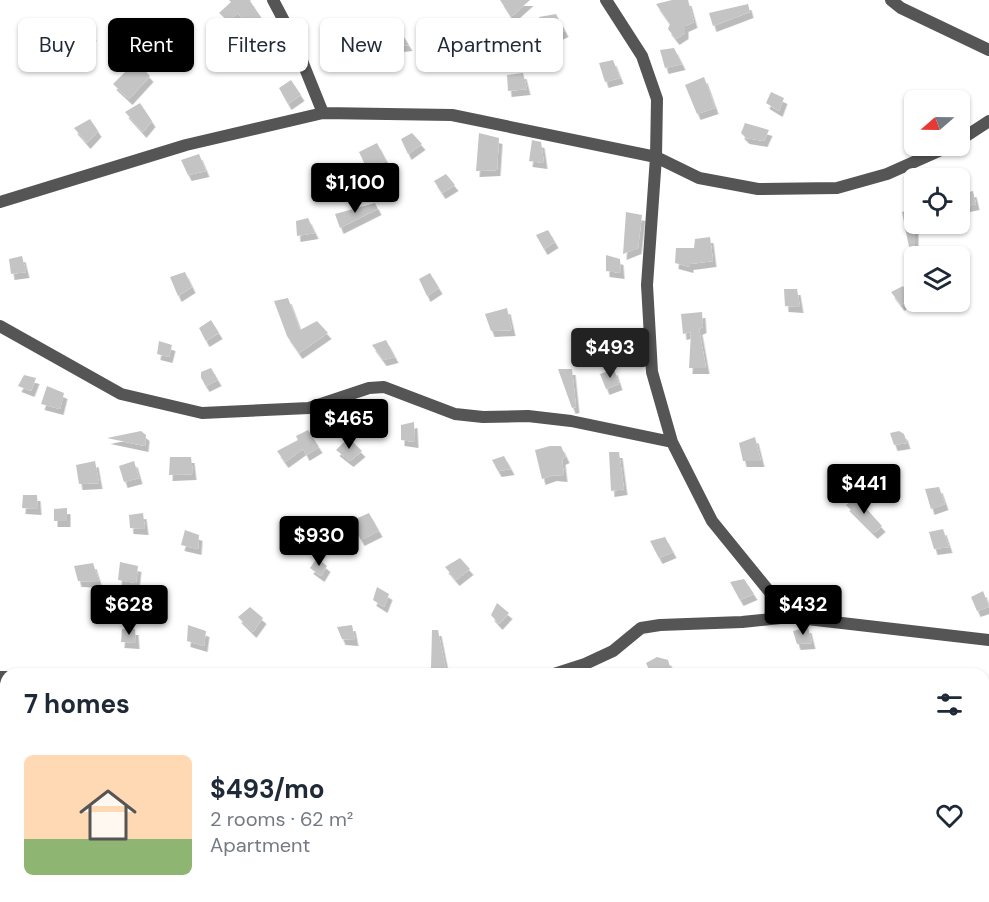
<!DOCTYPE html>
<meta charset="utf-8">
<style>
:root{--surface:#fff;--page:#f6f6f7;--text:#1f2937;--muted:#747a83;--line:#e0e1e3;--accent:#000}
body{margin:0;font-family:"DM Sans",sans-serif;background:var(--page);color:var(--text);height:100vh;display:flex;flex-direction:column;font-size:22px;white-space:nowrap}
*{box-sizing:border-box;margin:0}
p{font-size:20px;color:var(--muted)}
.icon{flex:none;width:33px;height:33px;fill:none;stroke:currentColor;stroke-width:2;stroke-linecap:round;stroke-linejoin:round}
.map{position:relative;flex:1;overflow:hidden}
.details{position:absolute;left:0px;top:668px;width:990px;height:236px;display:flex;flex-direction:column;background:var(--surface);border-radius:18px 18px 0 0;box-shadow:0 2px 4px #0004}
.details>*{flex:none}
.guide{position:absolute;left:18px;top:18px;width:600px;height:54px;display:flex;gap:12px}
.needle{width:39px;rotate:250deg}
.controls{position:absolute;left:904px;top:90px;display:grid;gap:12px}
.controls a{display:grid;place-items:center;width:66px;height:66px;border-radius:9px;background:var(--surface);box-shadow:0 2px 4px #0004;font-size:30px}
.price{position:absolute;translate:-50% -51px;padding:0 14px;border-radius:6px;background:var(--accent);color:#fff;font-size:20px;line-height:39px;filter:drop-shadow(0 2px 3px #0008)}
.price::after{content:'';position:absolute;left:50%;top:36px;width:18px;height:14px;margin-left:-9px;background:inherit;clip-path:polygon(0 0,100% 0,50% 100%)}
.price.current{background:#222;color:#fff}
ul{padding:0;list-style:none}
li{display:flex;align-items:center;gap:18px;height:150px;padding:0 24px}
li+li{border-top:2px solid var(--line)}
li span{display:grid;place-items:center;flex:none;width:168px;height:120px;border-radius:9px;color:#555}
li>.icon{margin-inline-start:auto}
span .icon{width:72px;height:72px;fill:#fffc;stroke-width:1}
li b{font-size:26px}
h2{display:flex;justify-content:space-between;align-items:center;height:72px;padding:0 24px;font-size:26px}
.chip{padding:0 21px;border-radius:9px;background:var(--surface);box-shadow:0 2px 4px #0004;font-size:21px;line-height:54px}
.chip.current{background:var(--accent);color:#fff}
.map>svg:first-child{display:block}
.building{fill:#c4c4c4;filter:url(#shadow)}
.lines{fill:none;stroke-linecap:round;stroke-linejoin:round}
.street{stroke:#555;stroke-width:12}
</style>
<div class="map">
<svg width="989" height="902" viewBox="0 0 989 902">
<defs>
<filter id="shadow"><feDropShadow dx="3.5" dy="6" stdDeviation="0" flood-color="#0004"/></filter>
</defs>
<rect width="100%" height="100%" fill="#fff"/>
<path class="building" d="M229,0H251L250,1L269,29L254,34L238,13L229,22L219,13L231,2Z
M500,0H530L511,17Z
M672,0H688L694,22L685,26V33L676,39L668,29L670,24L656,4Z
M748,4L750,12L713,26L709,13Z
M556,14L565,31L550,38L539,17Z
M81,20L93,35L72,51L59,35Z
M393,20L409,45L400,46L388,57L376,28L385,21Z
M171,24L185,39L177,49L163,38Z
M475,31L486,61L467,65L460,35Z
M674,48L682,64L665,68L660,50Z
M613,60L620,78L605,82L599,63Z
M136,61L150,76L129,99L113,84Z
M523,73L527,89L508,91L507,75Z
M704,77L715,108L697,114L685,85Z
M291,80L301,95L288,104L279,88Z
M771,92L784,98L779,111L766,103Z
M140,103L152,121L143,132L125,112Z
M90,119L98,131L87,143L74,128Z
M745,123L769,130L764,141L746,138L741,133Z
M412,133L422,144L408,154L401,139Z
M479,133L499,138L497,170L476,171Z
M532,140L541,142L544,163L529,161Z
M377,143L386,160L368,171L359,152Z
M199,154L206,171L188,175L181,160Z
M446,174L455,185L442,193L434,181Z
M973,191L976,204L962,207L960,194Z
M375,203L378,209L340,228L335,214Z
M915,208V247H909L902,212Z
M626,212L642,215L638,248L623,254Z
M308,218L315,233L297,236L296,221Z
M548,230L555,242L544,249L536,235Z
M710,237L713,261L690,264V267L675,263L676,248H694L695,239Z
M606,255L620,259L621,273L606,271Z
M22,256L26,272L11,274L9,259Z
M185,272L192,287L178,296L170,277Z
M430,273L439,288L427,296L419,279Z
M903,286L912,298L901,305L891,292Z
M784,289H797L800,307L785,306Z
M288,298L300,330L317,321L328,333L299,353L287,336L274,301Z
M507,308L512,330L491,331L485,314Z
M702,312L703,327L699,329L706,368H689L691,332L683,334L681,314Z
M211,320L219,333L206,341L199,328Z
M386,340L395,357L383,360L372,345Z
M159,341L172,345L169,357L157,354Z
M211,368L218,380L206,386L201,378V372Z
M558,369H572L576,407L572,408Z
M614,369L619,384L606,389L600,374Z
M24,375L36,378L31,391L18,386Z
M47,386L64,393L60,409L41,404Z
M414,422L415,442L401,440V425Z
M308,430L319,447L306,455L303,449L285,462L277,451L298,440L296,436Z
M141,431L146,435L145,446L107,438Z
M899,431L904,434L907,443L894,445L890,433Z
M755,437L761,461H743L739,443Z
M346,440H351L362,451L350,461L336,450Z
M550,446H561L566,457L562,459L564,476L553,475L542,479L535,450Z
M609,452H619L624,489L611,491Z
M504,456L511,469L498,471L492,460Z
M170,457H191L193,474L169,475Z
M95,461L99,483L79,484L76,465Z
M134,461L139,478L124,482L119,466Z
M939,487L945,504L931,509L925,489Z
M23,495H37L38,509L22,508Z
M856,497L882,526L874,533L846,505Z
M67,508V521H54V509Z
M143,513L145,529L130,528L129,515Z
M369,513L379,531L361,540L351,521Z
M943,529L949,547L934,549L929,532Z
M185,530L199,535L198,549L181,545Z
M665,537L673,552L659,558L650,541Z
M317,558L327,566L321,576L310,568Z
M460,558L470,569L456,580L445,567Z
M120,562L138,566L136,583L118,580Z
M93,563L99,582L78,581L74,566Z
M744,579L754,594L740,600L730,582Z
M377,587L389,594L384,607L373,600Z
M983,591L989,607L977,611L971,597Z
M497,603L509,613L499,624L491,615Z
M250,607L263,618L253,632L238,617Z
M188,625L206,631L204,646L187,641Z
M352,625L355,640L342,639L337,627Z
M808,627L812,643L797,644L793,631Z
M122,629H135L136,643L121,642Z
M432,630H438L446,670L431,669Z
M657,657L668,660L672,674H651L646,663Z"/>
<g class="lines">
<path class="street" d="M273,0L292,36L323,113
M606,0L642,56L657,99L656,157L647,285L652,372L672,442L712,521L790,617
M891,0L901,8L989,50
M960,140L989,121
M0,202L186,145L323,113L452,115L656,157L699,178L758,189L837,188L887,174L950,146
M0,326L121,394L202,413L309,408L369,388L384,387L455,414L483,417L528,416L571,421L672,442
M554,674L585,664L613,651L641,628L660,625L742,622L790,617L989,640
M0,677H6
M450,897L451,902"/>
</g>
</svg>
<div class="controls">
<a><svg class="needle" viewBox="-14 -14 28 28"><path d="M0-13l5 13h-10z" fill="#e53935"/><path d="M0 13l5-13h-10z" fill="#747a83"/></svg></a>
<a><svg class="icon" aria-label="locate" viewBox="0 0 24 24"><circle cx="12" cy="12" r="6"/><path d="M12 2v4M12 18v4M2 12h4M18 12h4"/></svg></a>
<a><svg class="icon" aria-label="layers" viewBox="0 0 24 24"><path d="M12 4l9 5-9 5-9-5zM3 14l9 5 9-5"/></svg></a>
</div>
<b class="price" style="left:355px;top:214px">$1,100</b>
<b class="price current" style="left:610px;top:379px">$493</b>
<b class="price" style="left:349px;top:450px">$465</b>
<b class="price" style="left:864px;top:515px">$441</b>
<b class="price" style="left:319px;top:567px">$930</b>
<b class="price" style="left:129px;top:636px">$628</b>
<b class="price" style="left:803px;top:636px">$432</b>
<div class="guide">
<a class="chip">Buy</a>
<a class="chip current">Rent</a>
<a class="chip">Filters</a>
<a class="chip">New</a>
<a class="chip">Apartment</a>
</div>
<section class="details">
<h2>7 homes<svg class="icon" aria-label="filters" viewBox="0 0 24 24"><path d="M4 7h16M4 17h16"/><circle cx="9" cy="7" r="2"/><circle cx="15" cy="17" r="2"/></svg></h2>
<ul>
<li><span style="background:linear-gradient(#ffd9b3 70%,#8fb573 0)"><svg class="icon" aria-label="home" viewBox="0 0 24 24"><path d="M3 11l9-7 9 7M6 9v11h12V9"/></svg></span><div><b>$493/mo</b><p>2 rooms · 62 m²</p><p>Apartment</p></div><svg class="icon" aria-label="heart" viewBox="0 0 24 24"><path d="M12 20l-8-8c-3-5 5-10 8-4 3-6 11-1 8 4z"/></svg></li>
</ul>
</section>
</div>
